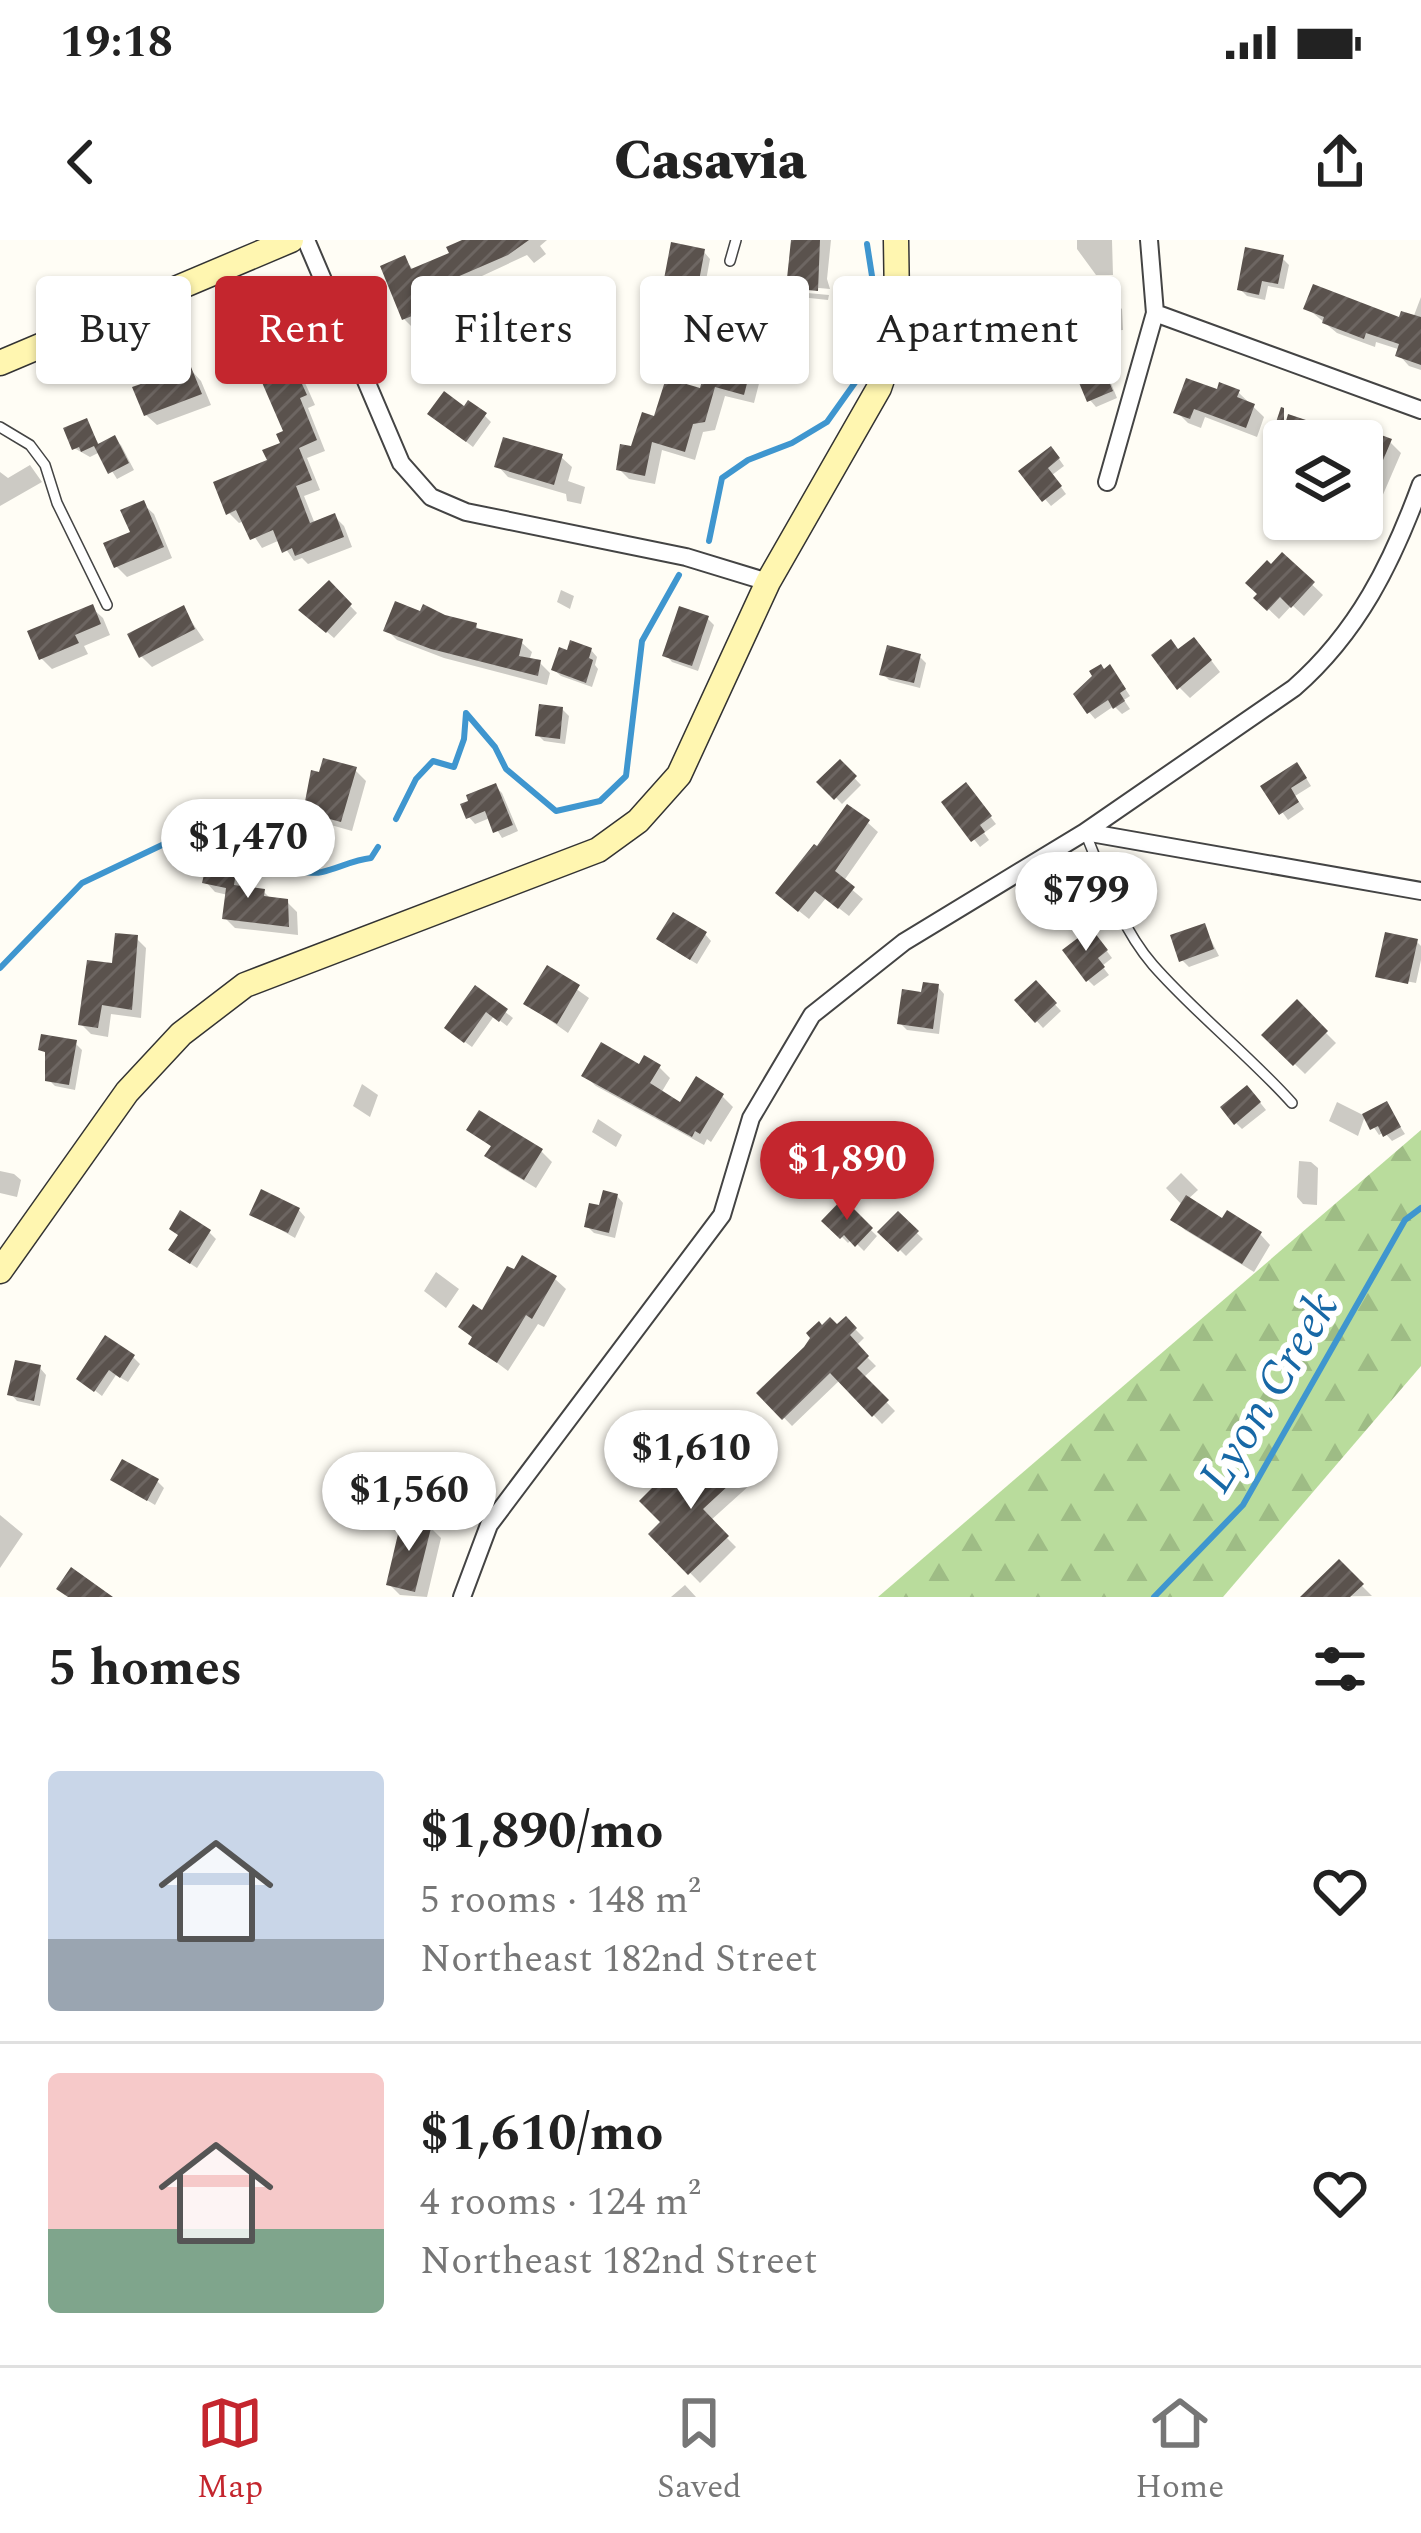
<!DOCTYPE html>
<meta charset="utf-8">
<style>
:root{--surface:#fff;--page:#f6f6f6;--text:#222;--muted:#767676;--line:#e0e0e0;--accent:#c4262e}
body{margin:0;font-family:Spectral,serif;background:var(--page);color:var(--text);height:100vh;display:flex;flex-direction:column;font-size:45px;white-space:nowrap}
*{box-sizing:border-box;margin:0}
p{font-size:39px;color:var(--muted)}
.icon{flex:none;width:66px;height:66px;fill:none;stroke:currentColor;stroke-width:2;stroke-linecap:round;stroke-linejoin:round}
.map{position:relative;height:1357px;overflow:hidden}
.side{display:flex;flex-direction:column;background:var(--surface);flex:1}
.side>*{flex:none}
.hud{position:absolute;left:36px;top:36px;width:1350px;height:108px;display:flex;gap:24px}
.tools{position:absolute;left:1263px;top:180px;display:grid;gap:24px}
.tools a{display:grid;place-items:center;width:120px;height:120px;border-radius:12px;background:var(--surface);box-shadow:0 3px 9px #0004;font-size:60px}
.price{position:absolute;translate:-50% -102px;padding:0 27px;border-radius:42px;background:#fff;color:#222;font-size:39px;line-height:78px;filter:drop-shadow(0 3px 6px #0008)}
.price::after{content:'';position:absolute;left:50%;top:72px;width:36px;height:27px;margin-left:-18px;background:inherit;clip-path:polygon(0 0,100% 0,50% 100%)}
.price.selected{background:var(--accent);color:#fff}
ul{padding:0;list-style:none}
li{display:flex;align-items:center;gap:36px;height:300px;padding:0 48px}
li+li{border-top:3px solid var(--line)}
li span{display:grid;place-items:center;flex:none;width:336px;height:240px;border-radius:12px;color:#555}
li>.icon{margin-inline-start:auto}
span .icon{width:144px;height:144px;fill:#fffc;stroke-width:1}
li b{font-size:51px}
h2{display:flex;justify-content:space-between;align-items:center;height:144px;padding:0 48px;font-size:51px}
.pill{padding:0 42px;border-radius:12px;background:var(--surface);box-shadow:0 3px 9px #0004;font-size:42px;line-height:108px}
.pill.selected{background:var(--accent);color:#fff}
.status{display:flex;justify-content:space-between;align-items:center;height:84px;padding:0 60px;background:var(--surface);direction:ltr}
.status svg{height:33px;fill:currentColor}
header{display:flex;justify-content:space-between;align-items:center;height:156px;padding:0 48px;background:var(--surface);font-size:54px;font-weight:800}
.menu{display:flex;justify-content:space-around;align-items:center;height:168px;border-top:3px solid var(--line);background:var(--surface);font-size:33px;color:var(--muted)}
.menu a{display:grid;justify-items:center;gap:6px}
.menu .selected{color:var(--accent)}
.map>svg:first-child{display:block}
.forest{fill:url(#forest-firs)}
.shadow{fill:#0003}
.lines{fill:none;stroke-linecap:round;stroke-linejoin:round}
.stream{stroke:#3f96cf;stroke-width:6}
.building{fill:url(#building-hatch)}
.lane-casing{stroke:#444;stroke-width:12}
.street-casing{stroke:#444;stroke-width:20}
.secondary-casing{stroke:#333;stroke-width:27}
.lane{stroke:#fff;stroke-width:9}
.street{stroke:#fff;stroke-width:16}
.secondary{stroke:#fff6b0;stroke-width:24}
.labels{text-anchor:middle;stroke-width:12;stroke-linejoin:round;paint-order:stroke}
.water-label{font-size:48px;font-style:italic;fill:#1768a6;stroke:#fff}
</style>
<div class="status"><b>19:18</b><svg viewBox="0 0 49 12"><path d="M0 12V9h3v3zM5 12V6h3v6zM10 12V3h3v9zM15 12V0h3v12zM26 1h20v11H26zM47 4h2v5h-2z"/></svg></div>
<header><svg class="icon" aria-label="back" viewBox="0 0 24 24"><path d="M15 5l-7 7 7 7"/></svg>Casavia<svg class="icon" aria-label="share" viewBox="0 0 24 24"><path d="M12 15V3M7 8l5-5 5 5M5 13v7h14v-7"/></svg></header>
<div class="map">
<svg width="1421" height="1357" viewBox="0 0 1421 1357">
<defs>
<pattern id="forest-firs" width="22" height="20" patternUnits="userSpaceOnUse" patternTransform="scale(3)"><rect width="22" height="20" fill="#b9dc9c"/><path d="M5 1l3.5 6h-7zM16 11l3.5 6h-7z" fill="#9ebc85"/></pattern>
<pattern id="building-hatch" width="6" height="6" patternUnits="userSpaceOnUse" patternTransform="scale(3)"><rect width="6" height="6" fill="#5a524d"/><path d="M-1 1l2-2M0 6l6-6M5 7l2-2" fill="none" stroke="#6d6662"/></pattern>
</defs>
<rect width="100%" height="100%" fill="#fffdf5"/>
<path class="forest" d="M1421,890V1126L1223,1357H878Z"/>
<path class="shadow" d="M470,0H547L540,6L546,14L534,23L527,15L426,62L433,79L412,87L404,79L405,19L414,31L453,15Z
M794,0H831L827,39L830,49L797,46V52L829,55L828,60L800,57L789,46Z
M1077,0H1112L1113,35H1096L1077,9Z
M704,12L710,19L704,51L674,45L667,38Z
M1282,18L1289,25L1284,49L1268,46L1265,60L1247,56L1240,49Z
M1095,46L1122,69L1123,90L1070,93L1060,82Z
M1421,57V130L1409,126L1399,115L1401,110L1376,102L1375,107L1337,93L1307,68L1401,81L1413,78Z
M768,58L783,61L790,67L782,90L770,87L763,80Z
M766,99L776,109L771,130L763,128L754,163L725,156L715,190L703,192L695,220L662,210L655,244L629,239L619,229L656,179L702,152Z
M296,101L306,111L313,129L301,134L315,165L308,168L325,211L307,218L320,250L304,256L315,284L334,276L344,286L352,307L308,324L302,318L294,321L280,300L262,308L244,281L239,283L229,273L284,205L287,193L255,119Z
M1090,102L1097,109L1117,158L1096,167L1090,160Z
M191,130L201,141L211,165L157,185L146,175Z
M1219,153H1239L1264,177L1257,197L1205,177L1201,188L1188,183L1177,172Z
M465,170L485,176L491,182L473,207L438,180Z
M86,182L100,206L114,199L121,205L134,230L117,239L100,212L90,217L74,208Z
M1307,183L1318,194L1316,201H1284V234L1277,231L1267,221L1275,196Z
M1354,188L1390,202L1401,213L1372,280L1362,276V201H1349Z
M1057,216L1064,226L1052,235L1066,254L1051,266L1022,232Z
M561,217L572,227L568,241L585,247L581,264L567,261L566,254L508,237L498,226Z
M30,225L42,242L0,266V232L8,238Z
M143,264L154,274L172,318L127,337L116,326Z
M1282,316L1323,355L1304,376L1292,365L1279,379L1257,358L1271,328Z
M329,344L357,373L334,398L302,370Z
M561,350L574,356L570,369L557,362Z
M92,368L103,378L110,395L84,406L88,414L52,429L41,418Z
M183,369L204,400L152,427L141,416Z
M707,378L714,385L698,431L672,422L666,415Z
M476,386L482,393L521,402L532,412L529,421L540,423L550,433L547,445L444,418L397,400L387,390Z
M591,410L597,417L595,425L598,429L592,447L561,436L554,430Z
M1204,411L1220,432L1190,458L1180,448L1179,412Z
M919,416L926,423L920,448L889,440L883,434Z
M1116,435L1130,456L1124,460L1130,469L1122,474L1114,466L1095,479L1089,472Z
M562,469L569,476L565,504L544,501L538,495Z
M840,523L861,545L842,564L821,542Z
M355,530L366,541L352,591L317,581L307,571Z
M1303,533L1311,546L1295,556L1304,569L1288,580L1264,547Z
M496,547L502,553L518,591L502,598L490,578L475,584L469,577Z
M972,553L996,584L984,593L989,600L980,607L945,562Z
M868,583L878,592L843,642L863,659L849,676L826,658L809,679L789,663Z
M235,635L244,645V649L264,652L272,660L287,662L297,672L298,695L235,688L225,678L228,655L215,652L206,642Z
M1204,686L1219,716L1189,727L1182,720Z
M705,694L711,701L697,724L667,706Z
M136,698L146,708L141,778L111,774L108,797L91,794L81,784L114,727Z
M1097,698L1112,718L1102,726L1109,735L1094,746L1088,740Z
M1417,702L1421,706V720L1416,743L1379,736Z
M548,729L589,758L568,793L527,764Z
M1036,744L1061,771L1043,788L1018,760Z
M938,747L944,754L939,794L907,790L900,783L924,755Z
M476,749L513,778L507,786L494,776L472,807L454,794Z
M1297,764L1336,803L1305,834L1265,795Z
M75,803L82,810L75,850L55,846L48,839V816L42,809Z
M659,827L670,838L661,853L681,866L722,856L733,867L711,902L707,899L704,905L596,846L585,836Z
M362,844L378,855L370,877L353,866Z
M1254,855L1266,870L1242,889L1236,883Z
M1337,862L1365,876L1358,896L1329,881Z
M1386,865L1405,894L1392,901L1384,892L1379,895L1366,876Z
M598,879L622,895L616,907L592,892Z
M470,890L541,911L552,922L536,948L499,926L488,915L493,908Z
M1299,921L1311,922L1318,928L1317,965L1303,964L1297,957Z
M0,931L14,934L21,940L17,957L0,953Z
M1181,933L1198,950L1187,960L1223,982L1260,994L1270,1005L1254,1032L1185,990L1174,979L1183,966L1166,948Z
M617,956L623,963L615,998L594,993L587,986Z
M843,963L877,996L864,1011L852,999L848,1003L826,981Z
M299,970L305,977L295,998L253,974Z
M898,975L923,999L906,1016L882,992Z
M209,992L216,999L197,1028L179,1016Z
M436,1032L459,1049L446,1068L424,1051Z
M555,1039L566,1049L544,1087L538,1084L508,1131L472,1104L474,1099L462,1087Z
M846,1080L864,1098L856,1106L876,1126L863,1138L895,1171L882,1184L840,1140L792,1186L760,1153L822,1089L837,1088Z
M133,1117L140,1124L128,1142L116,1135L102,1156L80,1139Z
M40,1128L46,1135L40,1166L17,1161L11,1154Z
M721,1212L751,1244L710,1281L736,1307L700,1343L652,1294L664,1283L680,1250Z
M114,1240L158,1242L164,1248L155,1265Z
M0,1275L23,1294L0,1328Z
M430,1287L441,1298L427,1357L400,1355L389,1344Z
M1339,1323L1372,1356L1305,1357Z
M685,1345L696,1357H671Z"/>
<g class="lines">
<path class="stream" d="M709,301L722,238L748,220L792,203L827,182L859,137L864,61L872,36L867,4
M396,579L416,539L433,521L454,527L464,499L466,473L495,507L506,529L556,571L600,561L626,536L642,401L679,335
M0,728L82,643L202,586L254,628C282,616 298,637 322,632C339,628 353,620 371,618L378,607
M1154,1357L1243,1265L1405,980L1421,968"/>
</g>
<path class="building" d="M462,0H529L508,15L420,53L427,70L402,80L380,26L405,15L411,29L449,13L446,7Z
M791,0H820L818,51L786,48Z
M671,2L705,9L698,46L664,39Z
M1245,7L1284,15L1278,44L1262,41L1259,55L1237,50Z
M1096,43L1097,56L1112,55L1114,80L1057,83L1056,68L1067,67L1065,45Z
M1313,44L1399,77L1401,71L1421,77V125L1395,116L1399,104L1366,93L1364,99L1322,83L1324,77L1303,69Z
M738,88L767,96L761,122L753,120L744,155L715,147L705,182L693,184L685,212L652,202L645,236L616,230L620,204L631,206L642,172L654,176L666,138L700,148L708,117L729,122Z
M296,98L305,118L293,124L307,155L300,158L317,200L299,208L312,240L296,246L310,283L335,273L344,297L295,316L292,308L282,313L273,290L250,300L236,270L226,275L213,242L267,220L262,210L280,203L276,194L283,191L251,117Z
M1091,98L1113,151L1087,162L1065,109Z
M191,127L202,154L144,176L132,147Z
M1186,138L1217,149L1219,142L1240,150L1237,157L1255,164L1246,188L1194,169L1190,179L1173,173Z
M444,151L464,166L468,160L487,173L466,202L427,174Z
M1281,167L1284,168V188L1288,174L1309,181L1302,201H1284V228L1263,222Z
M87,178L98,204L115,195L129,223L108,234L94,206L81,212L79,207L72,210L63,188Z
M1362,188L1392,199L1364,265H1362Z
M503,197L563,214L554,245L494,227Z
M1051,206L1060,218L1048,228L1062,246L1042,262L1018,231Z
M144,260L164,307L114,328L103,303L130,292L120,270Z
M1282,312L1315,342L1291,368L1280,357L1267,371L1253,358L1257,354L1245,343L1267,320L1271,324Z
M329,340L352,364L326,393L298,370Z
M395,361L420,371L423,364L445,375L477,383L476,388L523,399L519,416L541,420L538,436L431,409L383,391Z
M93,364L101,384L75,395L79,403L39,420L27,391Z
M184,365L195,389L139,418L127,394Z
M679,366L709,376L692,426L662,416Z
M1194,397L1212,420L1177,450L1151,415L1171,399L1178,409Z
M570,400L592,408L589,418L593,420L586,443L551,430L559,407L567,410Z
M887,405L921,414L914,443L879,435Z
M1101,424L1104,429L1110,424L1126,449L1120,453L1125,461L1113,469L1108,460L1087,474L1073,454L1092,436L1089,431Z
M539,464L563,467L560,499L535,496Z
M323,518L357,527L341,582L303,572L311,530L319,532Z
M840,519L857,536L834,560L816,542Z
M1297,522L1307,538L1291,548L1299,562L1279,575L1260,546Z
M966,542L992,576L980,585L985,592L971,602L941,562Z
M496,543L513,585L493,593L485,571L466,579L460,564L468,561L466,555Z
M847,564L870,580L835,631L855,647L838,669L815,651L798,672L775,653L814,604L817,606Z
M206,626L236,632L234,645L265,649L264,656L288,659L289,687L222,679L226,648L202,643Z
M673,672L707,692L690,720L656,699Z
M1205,683L1214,709L1179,722L1170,695Z
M1091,688L1108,710L1098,718L1105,727L1086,742L1062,710Z
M1385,692L1418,699L1408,744L1375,737Z
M115,693L138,695L132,770L102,765L98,788L78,785L87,720L112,723Z
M547,725L580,745L557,784L523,764Z
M1036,740L1057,763L1035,783L1014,760Z
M923,742L939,744L933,789L897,784L902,749L921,752Z
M475,745L508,769L499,782L486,772L464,803L444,788Z
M1297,759L1328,791L1293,826L1261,795Z
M41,794L77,800L69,845L45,841V812L38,810Z
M601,802L639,824L644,815L661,825L650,843L680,862L696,836L724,854L700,894L695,891L692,897L581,836Z
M1247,845L1261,862L1234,885L1220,867Z
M1387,861L1401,887L1383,897L1378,886L1370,890L1362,874Z
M479,870L543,909L524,940L484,916L491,906L466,890Z
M261,949L300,968L288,993L249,975Z
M603,950L618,954L609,993L584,987L589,963L599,965Z
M1186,955L1222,978L1227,970L1262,992L1242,1024L1170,980Z
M843,958L873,988L855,1007L844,995L840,999L821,981Z
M180,970L211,990L190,1024L168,1010L178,995L169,989Z
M898,971L919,991L898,1012L877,992Z
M522,1015L557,1036L532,1079L526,1075L497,1123L468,1104L472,1097L458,1087L473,1064L482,1070L507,1026L514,1029Z
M846,1076L857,1088L850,1095L869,1116L857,1128L889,1160L872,1177L830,1133L782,1180L756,1153L804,1107L810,1098L806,1093L819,1081L822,1085L830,1077L837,1084Z
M105,1095L135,1115L120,1138L109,1130L94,1152L76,1139Z
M15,1120L41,1125L34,1161L7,1155Z
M721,1208L743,1232L703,1269L729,1296L688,1335L648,1294L660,1282L639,1261L662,1238L667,1243L672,1238L680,1246Z
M122,1219L159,1239L147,1261L110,1240Z
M402,1277L432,1284L415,1352L386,1345Z
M1339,1319L1364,1344L1350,1357H1300Z
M71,1327L113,1357H68L56,1349Z"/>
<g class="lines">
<defs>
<path id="lane" d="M730,21L736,0
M0,187L30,205L45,225L57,263L107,365
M1085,592C1103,636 1121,688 1153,725C1196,774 1248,814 1292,863"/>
<path id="street" d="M306,0L401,223L431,257L466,272L686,317L768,342
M1155,73L1421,170
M1107,242L1155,73L1149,0
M1085,592L1421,651
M462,1357L489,1285L722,975L751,878L812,775L904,702L1085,592L1294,448C1358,392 1392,323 1421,244"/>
<path id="secondary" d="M0,123L291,0
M0,1031L127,852L181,794L245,745L598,610L638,581L679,535L768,342L879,148L892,110L897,63L896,0"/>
</defs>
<use href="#lane" class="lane-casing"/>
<use href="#street" class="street-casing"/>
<use href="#secondary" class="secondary-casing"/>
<use href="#lane" class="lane"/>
<use href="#street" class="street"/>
<use href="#secondary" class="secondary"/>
</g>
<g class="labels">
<g class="water-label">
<text transform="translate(1267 1151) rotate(-59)" y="17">Lyon Creek</text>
</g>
</g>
</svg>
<div class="tools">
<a><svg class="icon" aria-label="layers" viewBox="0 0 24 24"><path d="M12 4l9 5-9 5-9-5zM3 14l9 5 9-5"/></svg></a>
</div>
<b class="price" style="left:248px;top:661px">$1,470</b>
<b class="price" style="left:1086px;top:714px">$799</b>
<b class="price selected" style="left:847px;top:983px">$1,890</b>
<b class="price" style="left:691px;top:1272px">$1,610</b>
<b class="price" style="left:409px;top:1314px">$1,560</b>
<div class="hud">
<a class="pill">Buy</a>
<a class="pill selected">Rent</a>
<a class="pill">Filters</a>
<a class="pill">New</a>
<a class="pill">Apartment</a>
</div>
</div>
<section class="side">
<h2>5 homes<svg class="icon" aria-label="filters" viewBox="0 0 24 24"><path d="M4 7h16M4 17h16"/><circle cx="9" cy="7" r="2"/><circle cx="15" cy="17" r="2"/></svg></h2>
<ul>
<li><span style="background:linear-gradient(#c9d6e8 70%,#9aa5b1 0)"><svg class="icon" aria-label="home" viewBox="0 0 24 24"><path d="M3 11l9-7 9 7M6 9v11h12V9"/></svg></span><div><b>$1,890/mo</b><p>5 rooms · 148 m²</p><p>Northeast 182nd Street</p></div><svg class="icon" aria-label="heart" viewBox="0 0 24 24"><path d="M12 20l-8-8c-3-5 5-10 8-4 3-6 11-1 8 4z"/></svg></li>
<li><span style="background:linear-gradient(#f6c9c9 65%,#7fa58c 0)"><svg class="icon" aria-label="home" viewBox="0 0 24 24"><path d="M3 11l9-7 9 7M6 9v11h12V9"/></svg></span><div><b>$1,610/mo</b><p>4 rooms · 124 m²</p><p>Northeast 182nd Street</p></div><svg class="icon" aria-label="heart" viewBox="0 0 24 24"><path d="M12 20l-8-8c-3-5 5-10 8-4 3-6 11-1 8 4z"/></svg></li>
</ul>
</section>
<nav class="menu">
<a class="selected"><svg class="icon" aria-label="map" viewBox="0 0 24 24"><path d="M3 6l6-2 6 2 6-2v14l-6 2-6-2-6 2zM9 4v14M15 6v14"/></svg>Map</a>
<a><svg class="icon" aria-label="saved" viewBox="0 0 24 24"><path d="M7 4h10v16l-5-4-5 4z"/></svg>Saved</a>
<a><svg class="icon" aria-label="home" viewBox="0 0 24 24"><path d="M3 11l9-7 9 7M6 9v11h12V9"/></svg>Home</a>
</nav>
